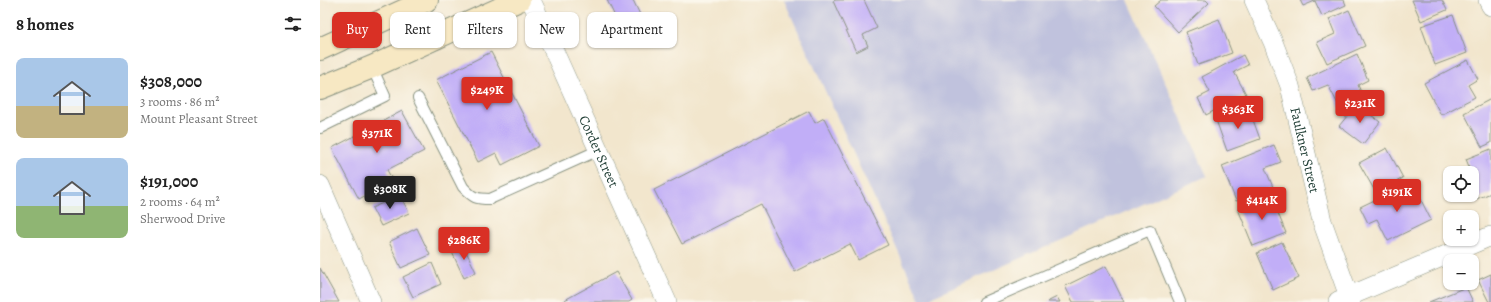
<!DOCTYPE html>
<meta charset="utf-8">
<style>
:root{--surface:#fff;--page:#f2f2f2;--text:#222;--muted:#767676;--accent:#d93025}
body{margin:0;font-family:Alegreya,serif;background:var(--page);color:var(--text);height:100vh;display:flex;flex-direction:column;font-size:15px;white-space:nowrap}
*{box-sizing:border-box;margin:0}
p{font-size:13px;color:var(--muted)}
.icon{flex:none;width:22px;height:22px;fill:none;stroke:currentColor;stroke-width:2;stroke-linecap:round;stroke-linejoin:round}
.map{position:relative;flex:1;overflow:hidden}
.panel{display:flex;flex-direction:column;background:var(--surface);width:320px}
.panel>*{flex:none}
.banner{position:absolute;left:12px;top:12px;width:380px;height:36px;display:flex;gap:8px}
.tools{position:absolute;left:1123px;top:166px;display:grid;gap:8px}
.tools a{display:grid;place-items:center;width:36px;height:36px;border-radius:8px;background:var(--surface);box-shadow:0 1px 3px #0004;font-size:20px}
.price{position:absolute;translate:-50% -34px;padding:0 9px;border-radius:4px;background:var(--accent);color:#fff;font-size:13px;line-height:26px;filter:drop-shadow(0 1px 2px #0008)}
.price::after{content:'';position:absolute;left:50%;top:24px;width:12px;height:9px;margin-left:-6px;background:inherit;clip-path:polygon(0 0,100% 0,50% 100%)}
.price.selected{background:#222;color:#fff}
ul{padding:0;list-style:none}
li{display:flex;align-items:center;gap:12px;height:100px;padding:0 16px}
li span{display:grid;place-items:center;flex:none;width:112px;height:80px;border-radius:8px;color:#555}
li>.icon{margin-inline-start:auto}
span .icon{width:48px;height:48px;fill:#fffc;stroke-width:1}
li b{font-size:17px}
h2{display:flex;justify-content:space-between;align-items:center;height:48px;padding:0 16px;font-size:17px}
.chip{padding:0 14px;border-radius:8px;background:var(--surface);box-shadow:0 1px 3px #0004;font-size:14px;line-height:36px}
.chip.selected{background:var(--accent);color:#fff}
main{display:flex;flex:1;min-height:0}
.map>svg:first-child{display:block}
.industrial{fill:#c0c2dd}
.building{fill:#c1aef7}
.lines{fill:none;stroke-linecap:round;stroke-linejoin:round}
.service-casing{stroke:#889280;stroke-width:12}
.minor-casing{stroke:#889280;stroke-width:20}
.secondary-casing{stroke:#889280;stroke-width:24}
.service{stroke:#fff;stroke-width:10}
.minor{stroke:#fff;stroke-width:19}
.secondary{stroke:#f7e8c3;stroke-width:22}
.labels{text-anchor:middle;stroke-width:3;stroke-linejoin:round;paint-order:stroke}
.street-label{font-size:14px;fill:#1f3d34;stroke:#fbf7ec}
</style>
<main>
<section class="panel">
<h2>8 homes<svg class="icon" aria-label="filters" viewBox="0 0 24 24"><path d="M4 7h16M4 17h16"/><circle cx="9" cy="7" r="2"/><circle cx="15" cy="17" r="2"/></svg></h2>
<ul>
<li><span style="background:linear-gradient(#a9c7e8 60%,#c2b280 0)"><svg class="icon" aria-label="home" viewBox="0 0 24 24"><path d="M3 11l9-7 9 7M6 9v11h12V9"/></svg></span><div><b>$308,000</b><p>3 rooms · 86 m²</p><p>Mount Pleasant Street</p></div></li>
<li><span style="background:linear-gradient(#a9c7e8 60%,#8fb573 0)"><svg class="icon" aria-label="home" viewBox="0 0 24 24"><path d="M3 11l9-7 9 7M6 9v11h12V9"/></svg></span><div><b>$191,000</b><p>2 rooms · 64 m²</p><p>Sherwood Drive</p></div></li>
</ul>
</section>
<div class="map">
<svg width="1171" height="302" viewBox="0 0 1171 302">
<rect width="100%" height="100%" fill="#fbf7ec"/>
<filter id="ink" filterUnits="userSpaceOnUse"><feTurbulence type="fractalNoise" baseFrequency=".025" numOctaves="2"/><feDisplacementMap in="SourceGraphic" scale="8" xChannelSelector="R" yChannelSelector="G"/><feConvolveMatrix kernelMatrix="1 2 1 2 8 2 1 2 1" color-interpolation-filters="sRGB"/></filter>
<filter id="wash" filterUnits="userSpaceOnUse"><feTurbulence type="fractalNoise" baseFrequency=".012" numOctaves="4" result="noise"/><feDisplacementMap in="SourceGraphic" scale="16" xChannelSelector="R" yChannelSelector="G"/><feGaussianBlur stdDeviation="0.9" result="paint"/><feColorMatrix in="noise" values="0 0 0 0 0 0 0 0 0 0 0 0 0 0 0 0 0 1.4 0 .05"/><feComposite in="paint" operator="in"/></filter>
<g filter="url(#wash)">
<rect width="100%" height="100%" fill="#f2e6cd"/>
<path class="industrial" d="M464,0H808L887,176L601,302Z"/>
<g id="blocks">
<path class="building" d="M287,0H313L325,25L304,35Z
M516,0H544L557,28L543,35L548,46L536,52L513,1Z
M841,0H886L889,3L858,32L834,6Z
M980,0H1024L1026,5L1002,16L995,1L983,6Z
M1092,0H1122L1127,10L1101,21Z
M1029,10L1045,46L1007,63L997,42L1015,34L1009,19Z
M1133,15L1147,53L1115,65L1101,26Z
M899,19L912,53L878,65L866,32Z
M171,52L219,146L182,165L176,153L158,162L116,80Z
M1037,54L1048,80L1038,85L1043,97L1020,108L1008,85L993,91L987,78Z
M923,55L928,65L914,72L926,94L886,115L878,98L890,92L882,77Z
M1148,60L1158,79L1148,85L1155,97L1121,115L1104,83Z
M1171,99V143L1162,147L1144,113Z
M1037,104L1060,122L1043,144L1019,126Z
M929,109L940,139L907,151L896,120Z
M82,111L104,151L67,170L73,181L39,199L12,148Z
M489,111L495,123L504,118L568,245L538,260L530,244L475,272L441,204L362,244L334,190Z
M954,145L961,162L945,168L953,187L916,201L902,166Z
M1067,148L1083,178L1056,193L1039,163Z
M1171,149V193L1154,200L1152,195V183L1155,182L1146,159Z
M1095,188L1111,220L1068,241L1057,219L1048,223L1040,207L1069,193L1072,200Z
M80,195L89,213L61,226L52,208Z
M951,196L966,233L933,246L918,209Z
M97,228L110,255L81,268L69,242Z
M962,242L979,278L953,290L937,253Z
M143,245L156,272L144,278L131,250Z
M112,263L121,284L93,297L83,277Z
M786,266L804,302H753L745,286Z
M0,268L19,302H0Z
M296,272L312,300L309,302H241Z
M1171,274V302H1169L1158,280Z
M1146,287L1153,302H1109Z
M737,297L740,302H727Z"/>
</g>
</g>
<g filter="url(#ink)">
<use href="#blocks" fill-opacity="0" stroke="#889280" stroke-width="1"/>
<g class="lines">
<defs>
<path id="service" d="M98,98L143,187C153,198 156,199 170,199L279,150
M0,128L65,96L52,67
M664,302L830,230L860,302"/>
<g id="minor">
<path id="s1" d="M211,0L347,302"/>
<path id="s2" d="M934,0L953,42L970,86L1002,221L1031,302"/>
<path d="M1168,0L1171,6"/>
<path d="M0,185L51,302"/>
<path d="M1018,301L1171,236"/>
</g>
<path id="secondary" d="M0,49L107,0
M0,88L52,67L199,0"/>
</defs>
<use href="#service" class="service-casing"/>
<use href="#minor" class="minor-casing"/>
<use href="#secondary" class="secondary-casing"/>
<use href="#service" class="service"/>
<use href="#minor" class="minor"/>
<use href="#secondary" class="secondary"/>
</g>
</g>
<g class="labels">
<g class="street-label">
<text dy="5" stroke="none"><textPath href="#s2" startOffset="159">Faulkner Street</textPath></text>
<text dy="5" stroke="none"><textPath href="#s1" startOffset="166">Corder Street</textPath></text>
</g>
</g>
</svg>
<div class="tools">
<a><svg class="icon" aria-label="locate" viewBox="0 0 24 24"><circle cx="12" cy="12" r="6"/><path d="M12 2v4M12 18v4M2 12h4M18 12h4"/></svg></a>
<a>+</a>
<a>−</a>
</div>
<b class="price" style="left:167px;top:111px">$249K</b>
<b class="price" style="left:1040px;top:124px">$231K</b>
<b class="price" style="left:918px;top:130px">$363K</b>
<b class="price" style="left:57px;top:154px">$371K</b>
<b class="price selected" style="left:70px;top:210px">$308K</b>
<b class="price" style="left:1077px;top:213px">$191K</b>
<b class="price" style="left:942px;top:221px">$414K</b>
<b class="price" style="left:144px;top:261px">$286K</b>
<div class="banner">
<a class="chip selected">Buy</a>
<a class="chip">Rent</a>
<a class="chip">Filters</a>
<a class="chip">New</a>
<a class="chip">Apartment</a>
</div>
</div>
</main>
